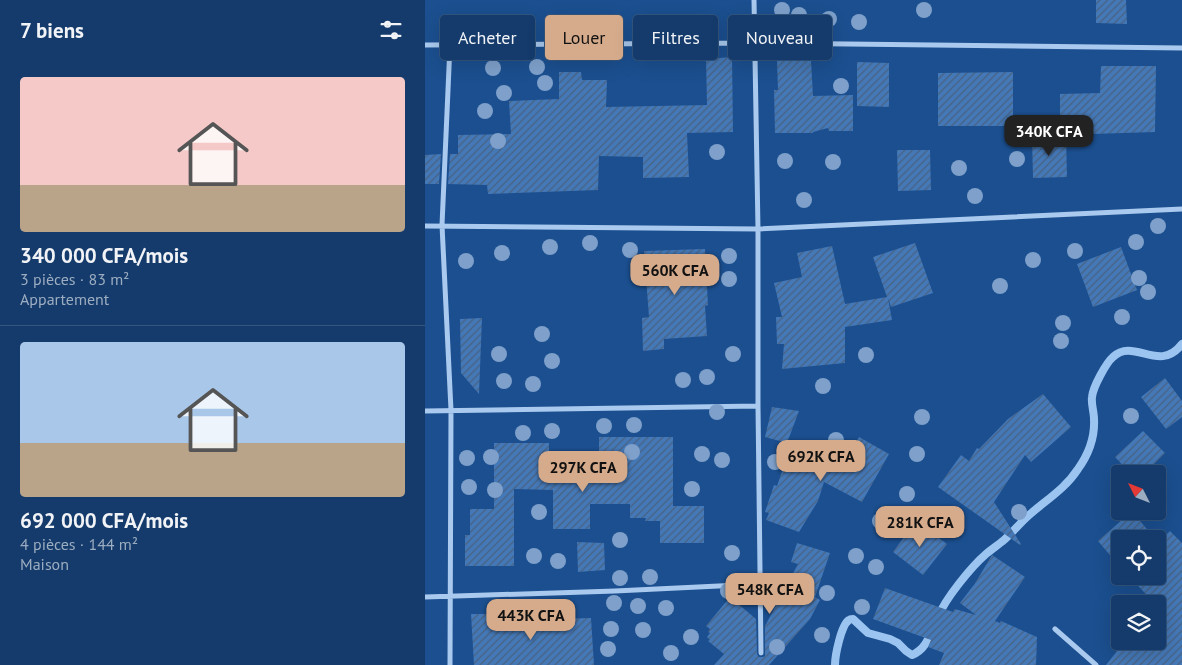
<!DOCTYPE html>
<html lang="fr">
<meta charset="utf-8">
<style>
:root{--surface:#143b6b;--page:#1d4271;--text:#f1f3f6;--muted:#9dadc1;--line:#33557e;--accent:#d6ab8b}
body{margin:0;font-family:"PT Sans",sans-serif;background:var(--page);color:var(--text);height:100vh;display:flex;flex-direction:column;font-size:19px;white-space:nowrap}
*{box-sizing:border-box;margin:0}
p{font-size:16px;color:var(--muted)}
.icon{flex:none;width:28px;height:28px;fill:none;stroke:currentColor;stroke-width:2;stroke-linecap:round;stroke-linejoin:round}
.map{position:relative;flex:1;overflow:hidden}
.drawer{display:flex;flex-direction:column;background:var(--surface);width:425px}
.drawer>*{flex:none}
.hud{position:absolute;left:15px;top:15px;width:475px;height:45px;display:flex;gap:10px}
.needle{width:32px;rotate:312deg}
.fabs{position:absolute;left:686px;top:465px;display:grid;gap:10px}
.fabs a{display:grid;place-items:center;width:55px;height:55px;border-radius:5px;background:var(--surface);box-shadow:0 5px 20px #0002,0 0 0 1px var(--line);font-size:25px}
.price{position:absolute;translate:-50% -42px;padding:0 11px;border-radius:10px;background:var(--accent);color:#111;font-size:16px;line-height:32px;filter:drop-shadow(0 1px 2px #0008)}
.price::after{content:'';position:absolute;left:50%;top:30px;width:15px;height:11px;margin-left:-8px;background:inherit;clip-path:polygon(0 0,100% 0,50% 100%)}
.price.selected{background:#222;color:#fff}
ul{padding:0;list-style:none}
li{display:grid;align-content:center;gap:10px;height:265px;padding:0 20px}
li+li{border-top:1px solid var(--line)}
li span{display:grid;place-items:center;height:155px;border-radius:5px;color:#555}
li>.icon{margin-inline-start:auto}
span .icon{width:90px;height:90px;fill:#fffc;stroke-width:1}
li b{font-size:21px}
h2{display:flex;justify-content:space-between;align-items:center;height:60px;padding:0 20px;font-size:21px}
.chip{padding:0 18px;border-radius:5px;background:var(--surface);box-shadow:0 5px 20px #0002,0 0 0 1px var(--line);font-size:18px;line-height:45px}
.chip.selected{background:var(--accent);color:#111}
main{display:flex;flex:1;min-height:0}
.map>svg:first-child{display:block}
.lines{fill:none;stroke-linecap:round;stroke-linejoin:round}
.stream{stroke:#9cc4f0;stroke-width:8}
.building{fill:url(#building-hatch)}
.street{stroke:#a9c9ee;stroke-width:5}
.tree{fill:#7ea0ca}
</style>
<main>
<section class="drawer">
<h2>7 biens<svg class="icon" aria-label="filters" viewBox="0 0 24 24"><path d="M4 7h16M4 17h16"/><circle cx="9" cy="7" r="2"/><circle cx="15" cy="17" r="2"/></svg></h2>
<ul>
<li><span style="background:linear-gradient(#f6c9c9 70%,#b9a48a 0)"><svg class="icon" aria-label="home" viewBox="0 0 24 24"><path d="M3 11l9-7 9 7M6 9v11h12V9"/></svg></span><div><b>340 000 CFA/mois</b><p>3 pièces · 83 m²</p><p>Appartement</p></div></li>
<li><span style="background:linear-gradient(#a9c7e8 65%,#b9a48a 0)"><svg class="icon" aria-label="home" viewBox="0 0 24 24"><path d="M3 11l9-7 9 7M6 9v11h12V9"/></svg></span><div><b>692 000 CFA/mois</b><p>4 pièces · 144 m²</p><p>Maison</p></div></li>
</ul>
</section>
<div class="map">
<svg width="757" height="665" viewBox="0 0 757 665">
<defs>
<pattern id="building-hatch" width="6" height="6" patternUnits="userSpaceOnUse" patternTransform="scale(1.25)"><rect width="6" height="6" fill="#4478b7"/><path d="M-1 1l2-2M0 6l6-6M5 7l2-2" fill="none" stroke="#486282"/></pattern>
</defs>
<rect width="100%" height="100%" fill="#1b4f8f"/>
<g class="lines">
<path class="stream" d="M513,617C520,599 546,567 561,554C567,549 573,545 579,540C588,532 595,523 603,516C621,500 640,489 653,469C663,455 670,437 669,419C669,412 666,404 667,397C668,387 681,363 688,357C709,337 734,374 757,344
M410,665C410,656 416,625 424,620C425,619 427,619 428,619L443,633L465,639L473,643L481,651L487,655C499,650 503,640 507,630"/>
</g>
<path class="building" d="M671,0H701L702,24L671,23Z
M307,57L308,132L262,133L264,177L218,178V157L174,156L173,190L63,194L62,185L23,184L25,154H33V135L86,134L84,101L134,99V72H156L157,80H182L181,107L282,105L281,59Z
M352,61H386L388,96L428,95V131H404L403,128L388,132V133H350L349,90H353Z
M432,62L464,63V107L432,106Z
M676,66H731L730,132L635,135V94L675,93Z
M588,72V126H513V73Z
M641,136L642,177L608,178L607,137Z
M472,150H505L506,190L473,191Z
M16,154L14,184H0V155Z
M490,243L508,293L466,307L463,298L467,320L420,327V363L357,369L359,344H352L351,317H357L349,283L377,277L372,253L407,246L420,304L462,297L448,257Z
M696,247L712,290L668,307L652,264Z
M280,249L283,305L280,306L282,336L239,339V349L218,351L217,318L224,317L219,251Z
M57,318L54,394L36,373L35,319Z
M740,378L757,401V417L741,429L716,397Z
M618,394L646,427L606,462L600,455L569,502L596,544L595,545L513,487L536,455L544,461L552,448L554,449L583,419Z
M347,407L374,411L362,443L340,437Z
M718,431L740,453L719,474H706L690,457Z
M174,437H248V506H279V543H235V521H220L221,518H205V504H165V529H128V490L89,489V566H40V535H45V509H69V443H124V461L174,462Z
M434,437L464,454L437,502L399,482L393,501L374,532L341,520L344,513L340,512L349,485L352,486L365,448L418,466Z
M707,511L730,539H695V567L673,541Z
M491,521L522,544L498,575L468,552Z
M745,531L757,543V665H681L700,641H732V604H730L704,576H732V543Z
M152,542L179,543L180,570L153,572Z
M372,543L405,553L390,597L395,600L385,619L344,665H289L299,654L283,641L285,640L282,637L285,633L283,632L285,629L281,626L305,597L331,619L332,654L334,657H338L340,656V626L373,564L366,562Z
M567,555L600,577L570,621L575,623L576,621L612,637L611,665H514L519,653L503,647L506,640L448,619L460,588L528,612L530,609L551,615L535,603L548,586L549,585Z
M87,609L88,620L166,618L169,665H49L46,614H62V610Z"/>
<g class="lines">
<path class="street" d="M329,0L333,229V406L336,653
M0,45L330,43L757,48
M0,226L333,229L757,209
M0,411L333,406
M0,597L190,591L335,584
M630,629L671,665
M25,665L26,410L17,225L25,45"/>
</g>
<g class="tree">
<circle cx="357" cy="10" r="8"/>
<circle cx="499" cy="10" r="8"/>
<circle cx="374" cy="15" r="8"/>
<circle cx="404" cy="19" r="8"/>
<circle cx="434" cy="22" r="8"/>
<circle cx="112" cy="67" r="8"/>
<circle cx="68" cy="68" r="8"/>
<circle cx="120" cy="83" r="8"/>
<circle cx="416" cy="86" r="8"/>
<circle cx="79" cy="93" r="8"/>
<circle cx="60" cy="111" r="8"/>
<circle cx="73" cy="141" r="8"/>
<circle cx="292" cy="152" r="8"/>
<circle cx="592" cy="159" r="8"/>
<circle cx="360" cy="161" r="8"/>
<circle cx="408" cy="162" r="8"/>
<circle cx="534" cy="168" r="8"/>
<circle cx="550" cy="196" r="8"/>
<circle cx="379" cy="200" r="8"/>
<circle cx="733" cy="226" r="8"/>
<circle cx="711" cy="242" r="8"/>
<circle cx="165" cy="243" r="8"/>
<circle cx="125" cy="247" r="8"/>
<circle cx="205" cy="250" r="8"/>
<circle cx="650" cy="251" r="8"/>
<circle cx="77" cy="253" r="8"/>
<circle cx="304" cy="256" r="8"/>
<circle cx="608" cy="260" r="8"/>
<circle cx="41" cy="261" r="8"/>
<circle cx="714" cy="278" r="8"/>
<circle cx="304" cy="279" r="8"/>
<circle cx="575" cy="286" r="8"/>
<circle cx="723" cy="292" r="8"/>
<circle cx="697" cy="317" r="8"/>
<circle cx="638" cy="323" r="8"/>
<circle cx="117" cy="334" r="8"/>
<circle cx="636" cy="341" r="8"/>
<circle cx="74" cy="354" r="8"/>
<circle cx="308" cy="354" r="8"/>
<circle cx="441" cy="355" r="8"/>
<circle cx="127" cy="361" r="8"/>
<circle cx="282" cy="377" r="8"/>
<circle cx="258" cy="380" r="8"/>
<circle cx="79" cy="381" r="8"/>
<circle cx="108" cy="384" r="8"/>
<circle cx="398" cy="386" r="8"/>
<circle cx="292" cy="412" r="8"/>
<circle cx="706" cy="416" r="8"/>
<circle cx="497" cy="417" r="8"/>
<circle cx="209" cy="425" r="8"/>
<circle cx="179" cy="426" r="8"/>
<circle cx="127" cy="431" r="8"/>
<circle cx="98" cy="433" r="8"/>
<circle cx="411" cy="440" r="8"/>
<circle cx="207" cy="452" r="8"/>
<circle cx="277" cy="454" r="8"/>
<circle cx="492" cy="454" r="8"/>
<circle cx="66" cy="457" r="8"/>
<circle cx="42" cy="458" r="8"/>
<circle cx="136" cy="459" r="8"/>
<circle cx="297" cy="460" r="8"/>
<circle cx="350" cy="462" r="8"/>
<circle cx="174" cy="465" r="8"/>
<circle cx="44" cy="487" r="8"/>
<circle cx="267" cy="489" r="8"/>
<circle cx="70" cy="490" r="8"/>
<circle cx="482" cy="494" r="8"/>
<circle cx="114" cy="512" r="8"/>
<circle cx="594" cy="512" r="8"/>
<circle cx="455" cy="521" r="8"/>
<circle cx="195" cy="540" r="8"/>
<circle cx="307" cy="553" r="8"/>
<circle cx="109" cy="556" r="8"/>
<circle cx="431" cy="556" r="8"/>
<circle cx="133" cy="561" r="8"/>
<circle cx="451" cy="567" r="8"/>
<circle cx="225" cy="577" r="8"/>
<circle cx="195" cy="578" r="8"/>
<circle cx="303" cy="591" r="8"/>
<circle cx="402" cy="593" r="8"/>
<circle cx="189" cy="603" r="8"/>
<circle cx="213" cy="606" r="8"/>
<circle cx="437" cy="607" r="8"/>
<circle cx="241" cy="608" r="8"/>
<circle cx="186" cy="629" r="8"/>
<circle cx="218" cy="630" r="8"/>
<circle cx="397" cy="635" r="8"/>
<circle cx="266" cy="637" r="8"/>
<circle cx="352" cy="647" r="8"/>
<circle cx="183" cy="649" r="8"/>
<circle cx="246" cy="653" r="8"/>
</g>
</svg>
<div class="fabs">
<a><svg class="needle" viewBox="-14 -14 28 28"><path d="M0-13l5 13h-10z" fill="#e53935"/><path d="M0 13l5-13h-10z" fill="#9dadc1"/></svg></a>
<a><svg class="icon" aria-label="locate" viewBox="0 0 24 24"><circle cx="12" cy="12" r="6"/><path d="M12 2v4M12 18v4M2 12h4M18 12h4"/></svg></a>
<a><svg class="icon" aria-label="layers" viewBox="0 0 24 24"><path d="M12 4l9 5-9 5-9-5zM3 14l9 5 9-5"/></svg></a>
</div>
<b class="price selected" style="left:624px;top:157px">340K CFA</b>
<b class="price" style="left:250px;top:296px">560K CFA</b>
<b class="price" style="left:396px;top:482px">692K CFA</b>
<b class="price" style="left:158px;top:493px">297K CFA</b>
<b class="price" style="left:495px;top:548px">281K CFA</b>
<b class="price" style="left:345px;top:615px">548K CFA</b>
<b class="price" style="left:106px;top:641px">443K CFA</b>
<div class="hud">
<a class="chip">Acheter</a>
<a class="chip selected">Louer</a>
<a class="chip">Filtres</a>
<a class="chip">Nouveau</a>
</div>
</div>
</main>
